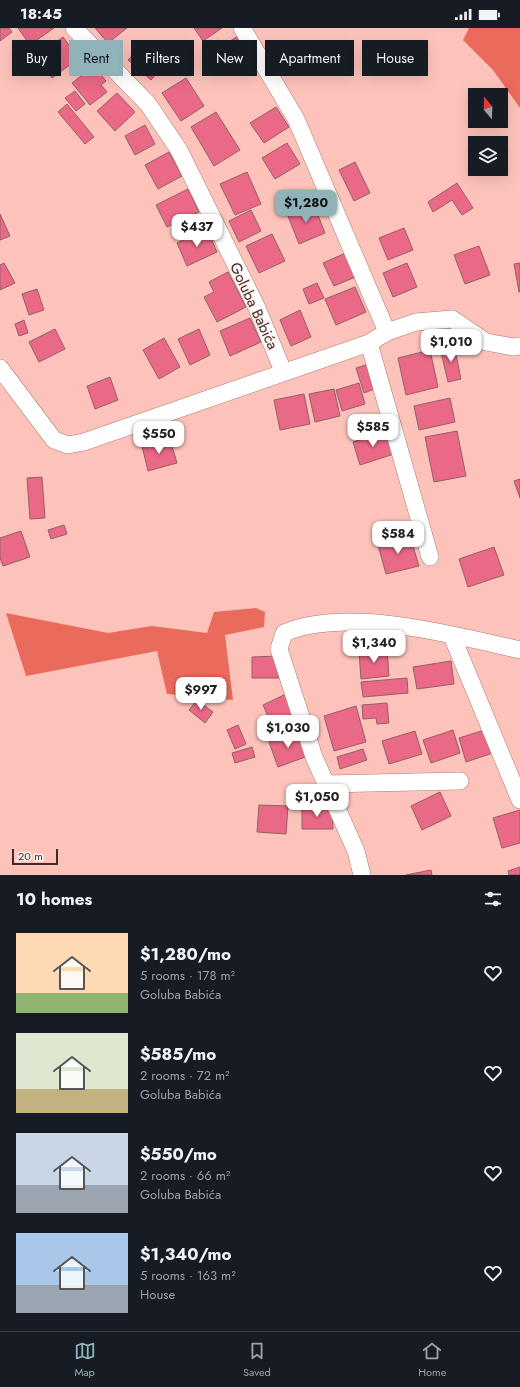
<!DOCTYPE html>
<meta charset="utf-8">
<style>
:root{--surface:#171b24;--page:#20242c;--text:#f1f3f6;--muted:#9ea1a6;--line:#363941;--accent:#8fb3b9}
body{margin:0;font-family:Jost,sans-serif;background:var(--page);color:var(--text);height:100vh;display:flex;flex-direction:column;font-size:15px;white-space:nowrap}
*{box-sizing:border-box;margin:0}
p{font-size:13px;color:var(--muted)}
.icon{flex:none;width:22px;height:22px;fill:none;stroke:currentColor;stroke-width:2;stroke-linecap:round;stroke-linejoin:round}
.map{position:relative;height:847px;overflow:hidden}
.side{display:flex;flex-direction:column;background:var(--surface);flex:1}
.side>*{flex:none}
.top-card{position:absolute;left:12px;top:12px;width:496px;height:36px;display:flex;gap:8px}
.needle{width:26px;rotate:341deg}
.controls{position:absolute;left:468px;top:60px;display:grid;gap:8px}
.controls a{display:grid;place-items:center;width:40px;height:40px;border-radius:0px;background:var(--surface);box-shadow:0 4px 16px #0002;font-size:20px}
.scale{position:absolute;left:12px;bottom:10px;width:46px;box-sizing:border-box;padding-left:4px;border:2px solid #412b28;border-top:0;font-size:11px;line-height:14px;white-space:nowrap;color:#412b28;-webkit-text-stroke:3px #fdf1ef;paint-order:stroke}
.price{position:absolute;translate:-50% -34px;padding:0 9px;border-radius:8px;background:#fff;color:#222;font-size:13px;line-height:26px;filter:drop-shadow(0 1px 2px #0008)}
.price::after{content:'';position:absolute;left:50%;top:24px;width:12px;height:9px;margin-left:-6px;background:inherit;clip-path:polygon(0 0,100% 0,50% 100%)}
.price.selected{background:var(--accent);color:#111}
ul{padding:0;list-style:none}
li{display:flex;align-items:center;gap:12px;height:100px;padding:0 16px}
li span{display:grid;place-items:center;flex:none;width:112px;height:80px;border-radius:0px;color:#555}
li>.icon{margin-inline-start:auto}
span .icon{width:48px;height:48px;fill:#fffc;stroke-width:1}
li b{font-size:17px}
h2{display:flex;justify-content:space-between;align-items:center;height:48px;padding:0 16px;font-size:17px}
.chip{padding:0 14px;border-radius:0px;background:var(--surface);box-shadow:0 4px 16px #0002;font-size:14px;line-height:36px}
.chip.selected{background:var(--accent);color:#111}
.status{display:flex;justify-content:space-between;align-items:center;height:28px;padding:0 20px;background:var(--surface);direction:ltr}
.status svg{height:11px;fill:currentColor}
.dock{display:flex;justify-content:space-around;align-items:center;height:56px;border-top:1px solid var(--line);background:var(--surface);font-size:11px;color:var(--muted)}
.dock a{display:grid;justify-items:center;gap:2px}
.dock .selected{color:var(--accent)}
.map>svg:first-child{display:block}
.forest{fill:#ea6a5c}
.building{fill:#ea6986;stroke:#935f68}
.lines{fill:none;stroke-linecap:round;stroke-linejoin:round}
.street-casing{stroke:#ae7971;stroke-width:18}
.street{stroke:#fff;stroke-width:17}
.labels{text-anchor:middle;stroke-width:3;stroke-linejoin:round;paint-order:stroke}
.street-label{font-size:15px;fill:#412b28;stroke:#fdf1ef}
</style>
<div class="status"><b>18:45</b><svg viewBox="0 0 49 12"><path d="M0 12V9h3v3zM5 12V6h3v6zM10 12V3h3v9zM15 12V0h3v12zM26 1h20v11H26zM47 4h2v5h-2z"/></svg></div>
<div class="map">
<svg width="520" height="847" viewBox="0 0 520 847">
<rect width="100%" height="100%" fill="#fdc3ba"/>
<path class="forest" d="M469,0H520V80L493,42L463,12Z
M256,580L265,584L264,599L225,607L233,672L167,666L157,623L26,648L6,585L108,605L152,598L207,605L214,584Z"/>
<path class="building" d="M2,0H9L12,4L0,13V1Z
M18,0H54L30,17Z
M95,0H127L108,15Z
M194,0H222L203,13Z
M238,8L251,30L227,44L214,23Z
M63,9L79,30L52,50L36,29Z
M143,16L165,36L151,52L128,32Z
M94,38L106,53L101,57L107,64L90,77L72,55Z
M186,50L204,78L181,93L162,65Z
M75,63L85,76L76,83L65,70Z
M117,65L135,84L115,103L97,83Z
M67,76L94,109L85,116L58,84Z
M276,79L289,99L264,115L250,95Z
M216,84L240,122L214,138L191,99Z
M145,97L155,116L135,127L125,108Z
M287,115L300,136L275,151L262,130Z
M169,124L182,148L158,161L145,137Z
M355,134L370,165L354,173L339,142Z
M247,144L261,176L235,187L220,156Z
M457,155L473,180L462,187L452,172L433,184L428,174Z
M188,161L199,184L167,199L156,177Z
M314,177L325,205L299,216L288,188Z
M251,182L261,203L239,214L229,193Z
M0,186L10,208L0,212Z
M404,200L413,222L388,232L379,210Z
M207,201L217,224L187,238L177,215Z
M272,206L285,233L259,245L246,218Z
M479,218L490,247L465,256L454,227Z
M348,224L358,248L334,258L323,235Z
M4,235L15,255L0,262V237Z
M407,235L417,259L393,269L383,245Z
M520,235V264H519L514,236Z
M228,244L246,279L217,294L204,269L214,264L209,254Z
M317,255L324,270L309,276L303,261Z
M355,259L366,284L336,297L325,271Z
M37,261L44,282L29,287L22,266Z
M300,282L311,309L291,318L280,292Z
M250,290L261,314L230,328L220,303Z
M24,292L28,305L19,308L15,296Z
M55,301L65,321L39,334L29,314Z
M199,301L210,327L190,337L178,311Z
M164,310L180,339L159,351L143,322Z
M454,317L461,351L448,354L440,320Z
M430,322L438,359L406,367L398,330Z
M372,335L380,359L364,365L356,340Z
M110,349L118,372L95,381L87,358Z
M359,355L365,376L342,383L336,362Z
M334,361L340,388L315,394L309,366Z
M304,366L310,396L280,402L274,372Z
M450,370L455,394L419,402L414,378Z
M457,403L466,448L434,454L425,409Z
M386,404L394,426L360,437L353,414Z
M170,411L177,435L148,443L142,418Z
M42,449L45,490L30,491L27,450Z
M520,451V470L514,453Z
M64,497L67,506L51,511L48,502Z
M21,503L30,529L3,538L0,530V510Z
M410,508L419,538L386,546L378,517Z
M494,519L504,547L468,559L459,531Z
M387,621L389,648L361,651L359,624Z
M278,628L279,650H252V629Z
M451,633L454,656L417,661L413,639Z
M407,650L408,665L363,669L361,654Z
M286,666L295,686L272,697L263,677Z
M197,672L213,684L205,695L189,682Z
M387,675L389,695L377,696L376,690L363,691L362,677Z
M356,678L366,714L334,723L324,688Z
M238,697L246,716L235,721L227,702Z
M488,701L496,724L466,734L459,710Z
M453,702L460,725L431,735L423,712Z
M299,703L308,728L278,739L269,714Z
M415,703L422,726L389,736L382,713Z
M252,719L255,729L235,735L232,725Z
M363,721L367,732L340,741L337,729Z
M440,764L451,788L422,802L411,778Z
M259,777L288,778L286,806L257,804Z
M302,778H332L333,801H302Z
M520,782V815L502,820L493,790Z
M520,839V847H509L508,843Z
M431,842L432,847H406Z"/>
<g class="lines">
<defs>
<path id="street" d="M74,0L148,76L179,122L257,280L283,343
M242,0L296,91L387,304
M369,315L430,529
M0,340L54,412L68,417L84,414L369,315L387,304L416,294L452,291L486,314L513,319L520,318
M452,608L520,772
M326,756L460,753
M362,847L356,823L314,729L279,621L284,605C347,578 454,607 520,622"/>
</defs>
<use href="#street" class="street-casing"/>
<use href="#street" class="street"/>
</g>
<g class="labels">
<g class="street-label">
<text transform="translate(254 278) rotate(65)" y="5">Goluba Babića</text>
</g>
</g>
</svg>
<div class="controls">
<a><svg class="needle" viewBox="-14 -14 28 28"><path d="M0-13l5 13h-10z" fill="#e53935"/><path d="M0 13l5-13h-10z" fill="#9ea1a6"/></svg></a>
<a><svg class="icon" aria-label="layers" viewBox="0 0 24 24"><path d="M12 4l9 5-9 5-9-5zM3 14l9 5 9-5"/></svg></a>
</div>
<div class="scale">20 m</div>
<b class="price selected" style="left:306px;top:196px">$1,280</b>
<b class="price" style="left:197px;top:220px">$437</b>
<b class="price" style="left:451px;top:335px">$1,010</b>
<b class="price" style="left:373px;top:420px">$585</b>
<b class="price" style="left:159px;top:427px">$550</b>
<b class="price" style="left:398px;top:527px">$584</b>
<b class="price" style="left:374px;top:636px">$1,340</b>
<b class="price" style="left:201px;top:683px">$997</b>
<b class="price" style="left:288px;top:721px">$1,030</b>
<b class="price" style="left:317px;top:790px">$1,050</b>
<div class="top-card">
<a class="chip">Buy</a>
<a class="chip selected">Rent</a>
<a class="chip">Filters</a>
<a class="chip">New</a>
<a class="chip">Apartment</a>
<a class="chip">House</a>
</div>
</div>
<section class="side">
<h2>10 homes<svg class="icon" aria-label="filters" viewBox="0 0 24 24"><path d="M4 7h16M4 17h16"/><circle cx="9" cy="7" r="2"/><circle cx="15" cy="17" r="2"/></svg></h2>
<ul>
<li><span style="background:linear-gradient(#ffd9b3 75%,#8fb573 0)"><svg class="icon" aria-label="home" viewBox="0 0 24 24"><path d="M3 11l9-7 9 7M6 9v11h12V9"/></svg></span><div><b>$1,280/mo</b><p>5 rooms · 178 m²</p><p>Goluba Babića</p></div><svg class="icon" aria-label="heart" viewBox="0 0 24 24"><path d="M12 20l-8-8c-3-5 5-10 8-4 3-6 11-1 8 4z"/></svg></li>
<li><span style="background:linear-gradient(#dfe7d0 70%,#c2b280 0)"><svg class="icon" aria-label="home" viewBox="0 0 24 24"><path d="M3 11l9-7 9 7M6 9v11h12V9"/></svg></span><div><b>$585/mo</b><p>2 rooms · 72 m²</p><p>Goluba Babića</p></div><svg class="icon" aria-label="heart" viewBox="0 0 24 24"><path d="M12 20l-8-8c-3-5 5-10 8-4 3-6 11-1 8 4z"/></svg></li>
<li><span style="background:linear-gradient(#c9d6e8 65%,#9aa5b1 0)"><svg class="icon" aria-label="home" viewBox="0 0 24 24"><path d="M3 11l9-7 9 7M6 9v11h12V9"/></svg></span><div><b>$550/mo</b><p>2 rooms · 66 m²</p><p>Goluba Babića</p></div><svg class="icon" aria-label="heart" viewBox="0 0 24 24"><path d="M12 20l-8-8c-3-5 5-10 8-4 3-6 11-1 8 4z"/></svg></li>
<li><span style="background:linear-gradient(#a9c7e8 65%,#9aa5b1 0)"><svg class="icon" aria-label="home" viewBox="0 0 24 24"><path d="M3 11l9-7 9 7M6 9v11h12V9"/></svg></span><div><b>$1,340/mo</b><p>5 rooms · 163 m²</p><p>House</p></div><svg class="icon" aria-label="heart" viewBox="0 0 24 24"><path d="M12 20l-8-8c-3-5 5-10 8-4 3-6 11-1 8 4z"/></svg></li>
</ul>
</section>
<nav class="dock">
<a class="selected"><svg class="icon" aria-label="map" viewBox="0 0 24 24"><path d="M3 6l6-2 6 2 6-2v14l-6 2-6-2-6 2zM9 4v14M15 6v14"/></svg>Map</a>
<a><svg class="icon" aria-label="saved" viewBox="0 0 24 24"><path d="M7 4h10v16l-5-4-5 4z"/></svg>Saved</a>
<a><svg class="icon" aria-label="home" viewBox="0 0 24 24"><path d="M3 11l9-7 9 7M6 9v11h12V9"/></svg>Home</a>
</nav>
